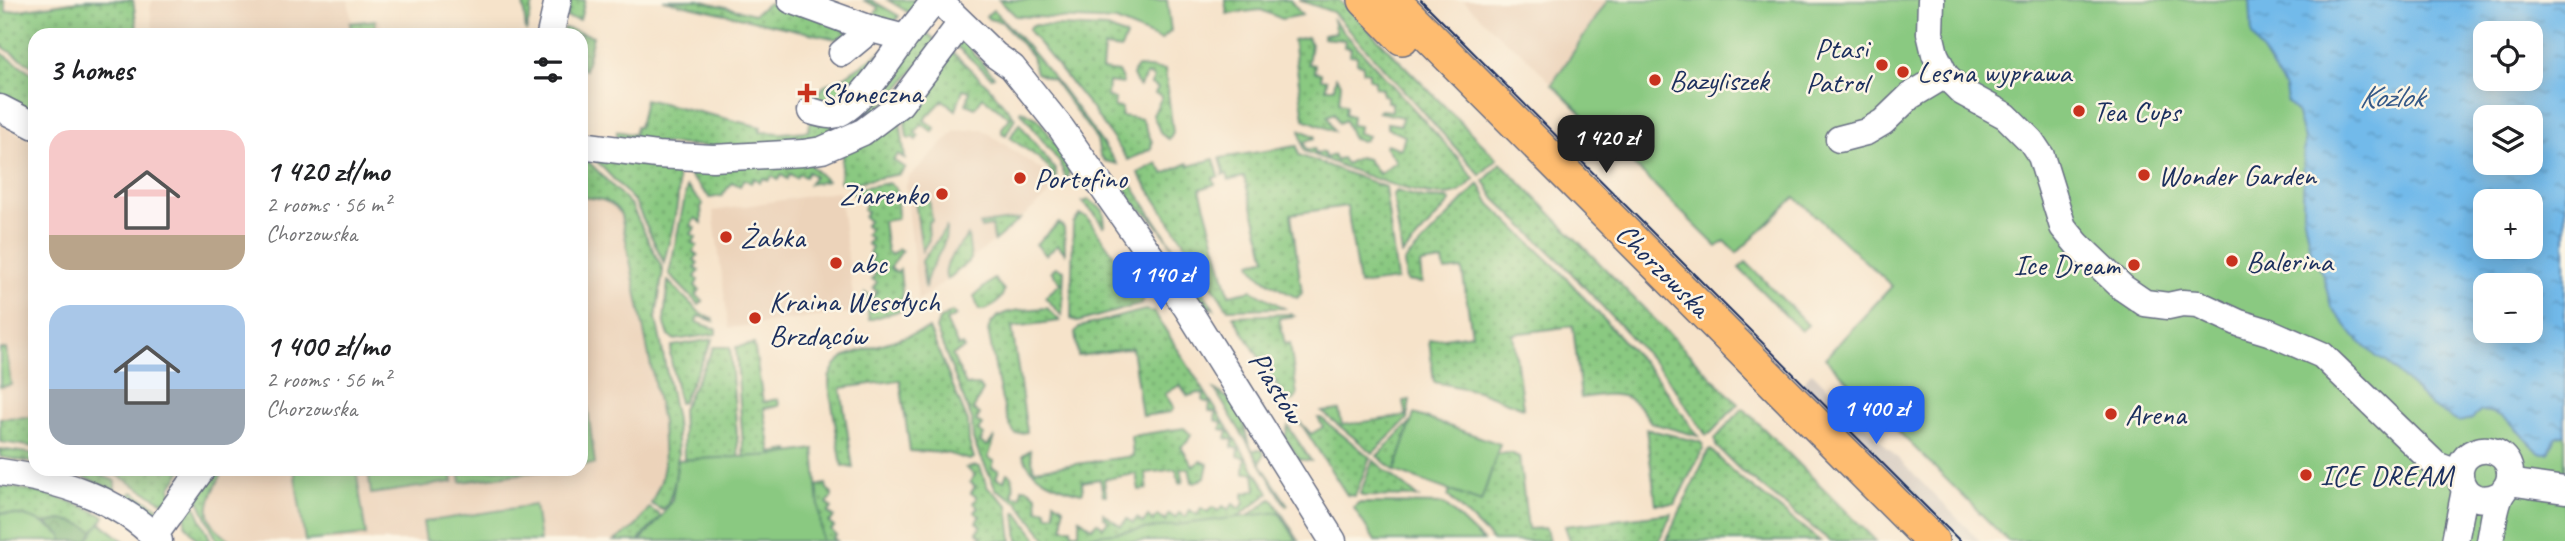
<!DOCTYPE html>
<meta charset="utf-8">
<style>
:root{--surface:#fff;--page:#f2f2f2;--text:#202124;--muted:#757577;--accent:#2563eb}
body{margin:0;font-family:Caveat,sans-serif;background:var(--page);color:var(--text);height:100vh;display:flex;flex-direction:column;font-size:26px;white-space:nowrap}
*{box-sizing:border-box;margin:0}
p{font-size:23px;color:var(--muted)}
.icon{flex:none;width:38px;height:38px;fill:none;stroke:currentColor;stroke-width:2;stroke-linecap:round;stroke-linejoin:round}
.map{position:relative;flex:1;overflow:hidden}
.side{position:absolute;left:28px;top:28px;width:560px;height:448px;display:flex;flex-direction:column;background:var(--surface);border-radius:21px;box-shadow:0 4px 18px #0003}
.side>*{flex:none}
.buttons{position:absolute;left:2473px;top:21px;display:grid;gap:14px}
.buttons a{display:grid;place-items:center;width:70px;height:70px;border-radius:14px;background:var(--surface);box-shadow:0 4px 18px #0003;font-size:35px}
.price{position:absolute;translate:-50% -60px;padding:0 16px;border-radius:14px;background:var(--accent);color:#fff;font-size:23px;line-height:46px;filter:drop-shadow(0 2px 4px #0008)}
.price::after{content:'';position:absolute;left:50%;top:42px;width:21px;height:16px;margin-left:-10px;background:inherit;clip-path:polygon(0 0,100% 0,50% 100%)}
.price.current{background:#222;color:#fff}
ul{padding:0;list-style:none}
li{display:flex;align-items:center;gap:21px;height:175px;padding:0 21px}
li span{display:grid;place-items:center;flex:none;width:196px;height:140px;border-radius:21px;color:#555}
li>.icon{margin-inline-start:auto}
span .icon{width:84px;height:84px;fill:#fffc;stroke-width:1}
li b{font-size:30px}
h2{display:flex;justify-content:space-between;align-items:center;height:84px;padding:0 21px;font-size:30px}
.map>svg:first-child{display:block}
.built{fill:#ecd3ba}
.railway{fill:#cec2b9}
.grass{fill:url(#grass-dots);stroke:#527c70;stroke-width:2}
.forest{fill:url(#forest-crowns);stroke:#456e66;stroke-width:2}
.park{fill:#8ac981;stroke:#527c70;stroke-width:2;fill-rule:evenodd}
.water{fill:url(#water-ripples);stroke:#4674a4;stroke-width:2;fill-rule:evenodd}
.lines{fill:none;stroke-linecap:round;stroke-linejoin:round}
.minor-casing{stroke:#686e84;stroke-width:29}
.major-casing{stroke:#686e84;stroke-width:36}
.minor{stroke:#fff;stroke-width:26}
.major{stroke:#febc70;stroke-width:33}
.tram{stroke:#1b2f5e;stroke-width:2}
.poi-dot{fill:#c8321e;stroke:#fcf5e5;stroke-width:2.5}
.labels{text-anchor:middle;stroke-width:5;stroke-linejoin:round;paint-order:stroke}
.poi-label{font-size:30px;fill:#1b2f5e;stroke:#fcf5e5;text-anchor:start}
.street-label{font-size:30px;fill:#1b2f5e;stroke:#fcf5e5}
.water-label{font-size:32px;font-style:italic;fill:#355988;stroke:#fcf5e5}
</style>
<div class="map">
<svg width="2565" height="541" viewBox="0 0 2565 541">
<defs>
<pattern id="grass-dots" width="8" height="8" patternUnits="userSpaceOnUse" patternTransform="scale(1.75)"><rect width="8" height="8" fill="#8ac981"/><path d="M2 2h.1M6 6h.1" fill="none" stroke="#70a46d" stroke-width="1.8" stroke-linecap="round"/></pattern>
<pattern id="forest-crowns" width="20" height="18" patternUnits="userSpaceOnUse" patternTransform="scale(1.75)"><rect width="20" height="18" fill="#6fad6f"/><path d="M2 6a3 3 0 1 1 6 0M12 15a3 3 0 1 1 6 0" fill="none" stroke="#5a8d5e"/></pattern>
<pattern id="water-ripples" width="26" height="14" patternUnits="userSpaceOnUse" patternTransform="scale(1.75)"><rect width="26" height="14" fill="#72baea"/><path d="M2 4q2-2 4 0t4 0M15 11q2-2 4 0t4 0" fill="none" stroke="#5d98c1"/></pattern>
</defs>
<rect width="100%" height="100%" fill="#fcf5e5"/>
<filter id="ink" filterUnits="userSpaceOnUse"><feTurbulence type="fractalNoise" baseFrequency=".0143" numOctaves="2"/><feDisplacementMap in="SourceGraphic" scale="14" xChannelSelector="R" yChannelSelector="G"/><feConvolveMatrix kernelMatrix="1 2 1 2 8 2 1 2 1" color-interpolation-filters="sRGB"/></filter>
<filter id="wash" filterUnits="userSpaceOnUse"><feTurbulence type="fractalNoise" baseFrequency=".00686" numOctaves="4" result="noise"/><feDisplacementMap in="SourceGraphic" scale="28" xChannelSelector="R" yChannelSelector="G"/><feGaussianBlur stdDeviation="1.57" result="paint"/><feColorMatrix in="noise" values="0 0 0 0 0 0 0 0 0 0 0 0 0 0 0 0 0 1.4 0 .05"/><feComposite in="paint" operator="in"/></filter>
<g filter="url(#wash)">
<rect width="100%" height="100%" fill="#f6e3ca"/>
<path class="built" d="M153,0H348L352,22L380,19L382,35H154L150,8Z
M1463,0H1608L1552,84L1522,52L1504,40Z
M0,124L35,143V417L2,419L0,418Z
M982,129L1043,171L1047,177L1050,194L947,280L918,301L906,185L909,177L955,131Z
M839,191L855,312L729,328L713,211Z
M581,197L607,202L618,209L621,215L662,422L665,455L661,481L642,520L635,527L614,541H231L218,532L207,511L208,502L224,469H581Z"/>
<path class="railway" d="M1812,372L1980,541H1953L1842,429L1801,385Z"/>
<path class="grass" d="M0,0H4L6,12L86,0H133L138,35H35V68L0,45Z
M523,0H534L526,32Z
M571,0H585L580,20L567,18Z
M663,0H698L754,14L769,3L805,12L851,33L836,39Z
M863,0H871L899,16L892,25L873,20L878,7Z
M888,0H918L911,14Z
M1225,0H1290L1302,15L1282,19L1261,10L1227,14Z
M1299,0H1339L1497,159L1480,175L1333,12Z
M993,10C1040,56 1079,110 1117,164L1105,161L1100,155L1097,140L1053,80L1036,73L1032,56L1002,22L989,19L986,16Z
M375,20L377,35H351L350,23Z
M1333,20L1458,158L1474,179C1469,184 1463,191 1457,193C1424,204 1338,164 1304,151L1300,130L1315,136V138L1304,142L1307,150L1314,148L1316,154L1323,152L1326,158L1333,155L1336,161L1342,158L1346,164L1359,157L1367,159L1379,174L1396,161L1385,146L1386,144L1401,149L1405,136L1387,128V123L1401,125L1402,117L1378,112L1380,110L1392,111V103L1387,102V96L1382,95V88L1375,87V80L1369,79V72L1363,71V64L1357,63V56L1350,55L1351,48L1344,47L1345,40L1323,38V35L1336,33Z
M1033,25L1108,28L1126,36L1121,49L1104,47L1102,70L1118,72L1123,82L1122,84L1108,82L1107,97L1115,99L1114,107L1122,108L1121,116L1142,119L1152,142L1151,149L1128,160L1092,109L1029,31V28Z
M564,28L593,36L585,70L581,69V35H563Z
M923,30L937,41L896,92L876,111L822,140L717,147L616,140L617,131L634,135L636,127H639L645,99L761,127L760,132L782,133L808,131L811,121L823,123Z
M966,35L972,52L994,76L991,77L954,44Z
M1307,37L1311,44L1308,64L1315,65L1314,72L1321,73V79L1327,80L1326,88H1334L1336,77L1341,83L1339,103L1346,104L1345,114L1352,116L1351,125L1359,126L1358,133L1368,136L1365,140L1360,141L1353,139L1345,120L1339,123L1334,113L1328,116L1334,131L1304,119L1293,40Z
M950,50L988,86L1015,118L1006,135L1002,133V128L1010,118L983,97L975,108L966,104L970,91L963,89L956,110L943,100L924,120L935,128L933,132L922,124L915,133L919,136L916,140L912,137L909,139L907,137L903,108Z
M882,51L840,102H814L818,91H821L824,85L839,80Z
M0,52L35,75V118L0,100Z
M1138,67L1165,70L1173,132L1169,139L1161,134L1153,115L1162,97L1155,93L1158,88L1151,84L1154,78L1147,74L1139,87L1133,76L1135,69Z
M1021,110L1038,119L1061,151L1070,168L1067,182L1060,163L1020,111Z
M899,112L905,159L898,154L893,160L905,168L900,174L846,184L840,181L843,150Z
M1019,123L1056,171V182H1054C1054,163 1024,149 1010,138Z
M1297,146L1299,155L1385,187L1397,280L1359,285L1347,206L1291,214L1302,293L1297,298C1282,289 1257,280 1251,263L1266,258L1244,177L1229,180L1227,174L1223,175L1224,172L1220,158Z
M588,152L672,165C688,186 669,238 664,263L635,202Z
M581,154L631,205L663,270L656,318L676,420L678,455L675,481L668,504L662,510L651,504L661,481L664,465L662,422L621,215C613,199 597,199 581,197Z
M1214,159L1219,176L1213,178L1215,184L1200,189L1229,295L1252,290L1284,308L1228,309L1138,173L1157,163L1164,174L1188,163L1189,166Z
M805,160L827,181L809,184L814,176L808,172L805,177L799,174L796,178L790,174L787,179L782,175L778,180L772,176L768,181L763,178L760,182L754,178L751,183L744,179L740,186L732,182L722,196L710,198L688,174L692,170Z
M1501,163L1738,404L1711,433L1706,435L1664,373L1564,265L1495,199L1484,181Z
M1128,179L1214,309L1202,305C1197,298 1200,291 1197,284C1194,273 1162,232 1154,221C1144,208 1120,200 1128,179Z
M889,183L896,188L898,216L896,219L883,221L887,251L891,255L899,249L902,251L890,268L897,273L900,270L903,300H909V302L902,310L869,320L865,293L873,297L877,292L873,288L877,282L872,279L876,273L871,270L874,265L870,261L873,256L869,253L872,247L867,244L871,238L866,235L870,229L865,226L869,221L864,217L867,212L863,209L867,203L851,192L853,189Z
M1479,184L1490,204L1559,270L1657,378L1698,436L1651,423C1632,389 1616,393 1581,398L1573,326L1513,334L1523,408L1478,391L1434,382L1429,340L1472,334L1462,269L1445,271L1443,261L1420,264L1422,283L1406,281L1404,262Z
M687,187L703,204L701,207L702,223L695,218L691,225L695,228L691,234L696,237L692,243L697,246L693,252L698,255L694,260L698,263L695,268L699,271L695,277L698,280L695,286L700,290L696,295L703,301L699,305L669,274Z
M1396,191L1423,198L1449,199L1450,202L1402,255L1393,194Z
M929,199L932,221L928,222L929,240L922,251L915,200Z
M1089,200L1103,210L1105,224L1103,226L1094,213L1082,202Z
M1080,215L1087,217L1144,298L1142,304L1078,322L1071,319L1073,223Z
M1020,219L994,241L992,226L981,228L980,224Z
M1059,223L1064,228L1065,253L1058,245L1046,255L1036,244Z
M946,228C948,250 926,266 925,289L922,261Z
M968,235L971,259L947,280C940,265 959,247 968,235Z
M1746,262L1808,325L1801,331L1739,268Z
M1056,267L1064,270L1062,316L1045,297L1061,283L1051,271Z
M1137,276L1156,285L1166,301L1155,300Z
M994,279L1004,290C1002,301 990,311 979,310L974,296Z
M668,281L700,313L713,319L714,321L699,316L696,322L716,329V334L675,340L669,336L664,321Z
M1047,308L1060,321L1012,327L1027,432L1016,434C1003,424 993,352 988,331C994,307 1026,310 1047,308Z
M1145,310L1154,312L1269,493L1206,541H1048L1017,502L996,489L973,440L972,420L936,329L939,320L952,312L956,316L946,321L958,347L963,345L964,349L952,355L966,385H978L983,390L973,410L980,414L976,421L982,425L978,431L984,435L980,442L987,446L995,437L988,458L994,461L992,468L999,470L996,478L1004,481L1007,473C1016,476 1013,488 1013,496L1021,497L1022,488L1029,489L1037,496L1038,510L1046,509L1048,516L1055,514L1054,501L1063,507V528H1071L1072,533H1079V518L1092,528L1097,522L1103,527L1108,521L1103,516V513L1121,526L1127,519L1133,523L1137,518L1143,523L1148,516L1153,521L1158,515L1165,520L1169,514L1175,518L1179,513L1186,517L1190,510L1197,515L1201,508L1208,512L1212,507L1218,511L1223,506L1229,510L1233,504L1240,509L1244,503L1243,494L1256,490L1254,473H1244L1245,458L1238,456L1239,449L1232,447L1233,440L1226,438L1228,431L1221,429L1222,422L1215,420L1216,412L1209,411L1210,403L1203,401L1204,394L1198,393L1188,396L1180,385L1165,394L1174,408L1171,412L1142,416L1132,348L1078,356L1075,333L1079,327Z
M1291,314L1294,316L1279,318L1285,344L1290,343L1297,396L1294,400L1288,403L1233,316Z
M929,329L968,422L969,442L974,458L970,460L946,453L910,451L900,380L841,388L853,468L842,466L829,385V378L835,365L845,356Z
M713,339L682,402L679,403L670,355L672,346Z
M754,344L763,402L778,399L779,406L764,408L771,453L790,450L793,466L744,460L736,347Z
M714,347H730L739,460L682,483L684,457L682,409Z
M1215,390C1228,397 1241,407 1244,423C1247,436 1245,437 1252,450H1262L1264,453L1260,463L1288,505L1286,506Z
M1410,400L1407,419L1373,453L1322,412L1339,410L1342,425L1406,416L1404,401Z
M1743,408L1876,541H1830L1738,468L1716,446L1715,439Z
M35,417V447L0,442V418Z
M1318,418H1321L1370,457L1355,496L1347,495L1300,422L1311,434L1323,427Z
M1411,422L1395,471L1377,456Z
M1288,426L1311,461L1299,459L1285,437Z
M1184,428L1191,435L1187,442L1181,447L1193,466L1201,461L1208,464L1205,477L1195,483L1192,482L1189,468L1181,469L1183,482L1179,483L1176,469L1146,473L1147,489L1139,490L1136,474L1104,479L1106,495H1103L1100,479L1082,482L1083,492L1081,493C1059,487 1031,479 1023,455L1030,450L1034,470L1133,456L1131,436Z
M1646,429L1700,442L1703,445V449L1675,504H1656Z
M0,449L35,454V463L0,457Z
M1709,450H1711L1733,472L1820,541H1666Z
M1510,453L1519,457L1528,529L1546,528L1549,541H1493L1448,496L1450,491L1481,501L1497,454Z
M1373,460L1418,497L1362,496L1360,494Z
M975,466L980,467L988,488L1008,505L1012,541H979L982,537L977,532L981,526L976,522L980,516L974,512L978,507L973,503L977,497L971,493L975,486L970,482L975,475L966,468Z
M61,469H87L115,481V491L82,476Z
M107,469H183L170,488L173,497L168,505Z
M218,469H224C209,501 196,517 231,541H217L198,498Z
M826,484L827,489L832,493V497L827,503L832,508L828,513L834,517L829,523L834,527L831,530L836,535L833,538L837,541H816L811,487Z
M0,486C37,490 70,499 104,516L101,523L124,541H62L61,535C40,519 27,515 0,513Z
M133,492L162,510L148,512L126,497Z
M1272,498L1299,541H1215Z
M194,504L211,541H198L185,524L186,515Z
M649,508L659,514L660,518L638,541H614L635,527Z
M1017,512L1039,541H1018L1015,513Z
M1672,513L1659,541H1570L1565,526Z"/>
<path class="forest" d="M61,520C84,522 90,529 108,541H62L61,535L45,523Z"/>
<path class="park" d="M999,0H1167L1171,31L1161,40L1116,21L1016,16Z
M1608,0H2565V541H2008L1825,358L1892,286L1795,197L1737,253L1725,241L1717,247L1552,84ZM2485,33H2530V79H2485ZM2485,117H2530V163H2485ZM2485,201H2530V247H2485ZM2485,285H2530V331H2485Z
M0,349H6L11,385L0,387Z
M586,396L595,464L581,465V397Z
M1414,414L1500,444L1481,502L1395,471Z
M814,449L822,541H640L659,520L672,500L678,460L777,455Z
M294,469H356L366,535L305,541Z
M368,469H451L453,482L371,494Z
M459,469H555L461,482Z
M1358,503L1444,504L1483,541H1375L1354,508Z
M535,505L540,541H426L423,522Z
M1279,512L1297,541H1050Z
M0,513C27,515 40,519 62,536V541H0Z
M100,523L124,541H87Z"/>
<path class="water" d="M2250,0H2565V434L2556,437L2549,453H2540C2521,436 2509,412 2481,411L2472,419L2458,422L2431,406L2387,362L2378,358L2355,337L2331,307L2323,275L2310,249L2303,213L2304,140L2296,111L2287,101L2285,88L2252,36ZM2485,33H2530V79H2485ZM2485,117H2530V163H2485ZM2485,201H2530V247H2485ZM2485,285H2530V331H2485Z"/>
</g>
<g filter="url(#ink)">
<g class="lines">
<defs>
<path id="minor" d="M791,0L871,29L905,38L935,0
M938,0L995,55L1012,67L1061,128L1187,308L1333,541
M1931,0L1930,33L1935,54L1945,75L1962,92L2006,116L2031,141L2041,156L2063,227L2078,245L2123,288L2145,303L2168,306L2182,303L2198,304L2239,323L2269,332L2322,355L2436,465L2460,474
M550,35L558,0
M842,53L871,29
M0,108L35,126
M811,111C817,113 826,116 833,115C856,112 891,57 905,38
M1839,139L1866,132L1883,122L1910,96L1945,75
M581,145L657,155L713,158L803,153L822,150L863,132L900,104L958,27
M0,472C58,480 117,497 159,541
M2509,482L2565,490
M154,536L202,469
M2455,541L2465,490
M2490,541C2493,527 2494,512 2499,499C2501,492 2507,488 2509,481C2515,461 2495,445 2477,451C2445,461 2461,513 2499,495"/>
<path id="major" d="M1365,0L1402,38
M1393,0L1932,541"/>
</defs>
<use href="#minor" class="minor-casing"/>
<use href="#major" class="major-casing"/>
<use href="#minor" class="minor"/>
<use href="#major" class="major"/>
<path class="tram" d="M1421,0L1960,541"/>
</g>
</g>
<g class="poi-dot">
<circle cx="1882" cy="65" r="7"/>
<circle cx="1903" cy="72" r="7"/>
<circle cx="1655" cy="80" r="7"/>
<path d="M803.5 82.5h7v7h7v7h-7v7h-7v-7h-7v-7h7z"/>
<circle cx="2079" cy="111" r="7"/>
<circle cx="2144" cy="175" r="7"/>
<circle cx="1020" cy="178" r="7"/>
<circle cx="942" cy="194" r="7"/>
<circle cx="726" cy="237" r="7"/>
<circle cx="2232" cy="261" r="7"/>
<circle cx="836" cy="263" r="7"/>
<circle cx="2134" cy="265" r="7"/>
<circle cx="755" cy="318" r="7"/>
<circle cx="2111" cy="414" r="7"/>
<circle cx="2306" cy="475" r="7"/>
</g>
<g class="labels">
<g class="poi-label">
<text x="1868" y="58" text-anchor="end">Ptasi<tspan x="1868" dy="34">Patrol</tspan></text>
<text x="1917" y="82">Lesna wyprawa</text>
<text x="1669" y="90">Bazyliszek</text>
<text x="821" y="103">Słoneczna</text>
<text x="2093" y="121">Tea Cups</text>
<text x="2158" y="185">Wonder Garden</text>
<text x="1034" y="188">Portofino</text>
<text x="928" y="204" text-anchor="end">Ziarenko</text>
<text x="740" y="247">Żabka</text>
<text x="2246" y="271">Balerina</text>
<text x="850" y="273">abc</text>
<text x="2120" y="275" text-anchor="end">Ice Dream</text>
<text x="769" y="311">Kraina Wesołych<tspan x="769" dy="34">Brzdąców</tspan></text>
<text x="2125" y="424">Arena</text>
<text x="2320" y="485">ICE DREAM</text>
</g>
<g class="street-label">
<text transform="translate(1663 270) rotate(45)" y="10">Chorzowska</text>
<text transform="translate(1277 387) rotate(58)" y="10">Piastów</text>
</g>
<g class="water-label">
<text x="2391" y="107">Koźlok</text>
</g>
</g>
</svg>
<div class="buttons">
<a><svg class="icon" aria-label="locate" viewBox="0 0 24 24"><circle cx="12" cy="12" r="6"/><path d="M12 2v4M12 18v4M2 12h4M18 12h4"/></svg></a>
<a><svg class="icon" aria-label="layers" viewBox="0 0 24 24"><path d="M12 4l9 5-9 5-9-5zM3 14l9 5 9-5"/></svg></a>
<a>+</a>
<a>−</a>
</div>
<b class="price current" style="left:1606px;top:175px">1 420 zł</b>
<b class="price" style="left:1161px;top:312px">1 140 zł</b>
<b class="price" style="left:1876px;top:446px">1 400 zł</b>
<section class="side">
<h2>3 homes<svg class="icon" aria-label="filters" viewBox="0 0 24 24"><path d="M4 7h16M4 17h16"/><circle cx="9" cy="7" r="2"/><circle cx="15" cy="17" r="2"/></svg></h2>
<ul>
<li><span style="background:linear-gradient(#f6c9c9 75%,#b9a48a 0)"><svg class="icon" aria-label="home" viewBox="0 0 24 24"><path d="M3 11l9-7 9 7M6 9v11h12V9"/></svg></span><div><b>1 420 zł/mo</b><p>2 rooms · 56 m²</p><p>Chorzowska</p></div></li>
<li><span style="background:linear-gradient(#a9c7e8 60%,#9aa5b1 0)"><svg class="icon" aria-label="home" viewBox="0 0 24 24"><path d="M3 11l9-7 9 7M6 9v11h12V9"/></svg></span><div><b>1 400 zł/mo</b><p>2 rooms · 56 m²</p><p>Chorzowska</p></div></li>
</ul>
</section>
</div>
